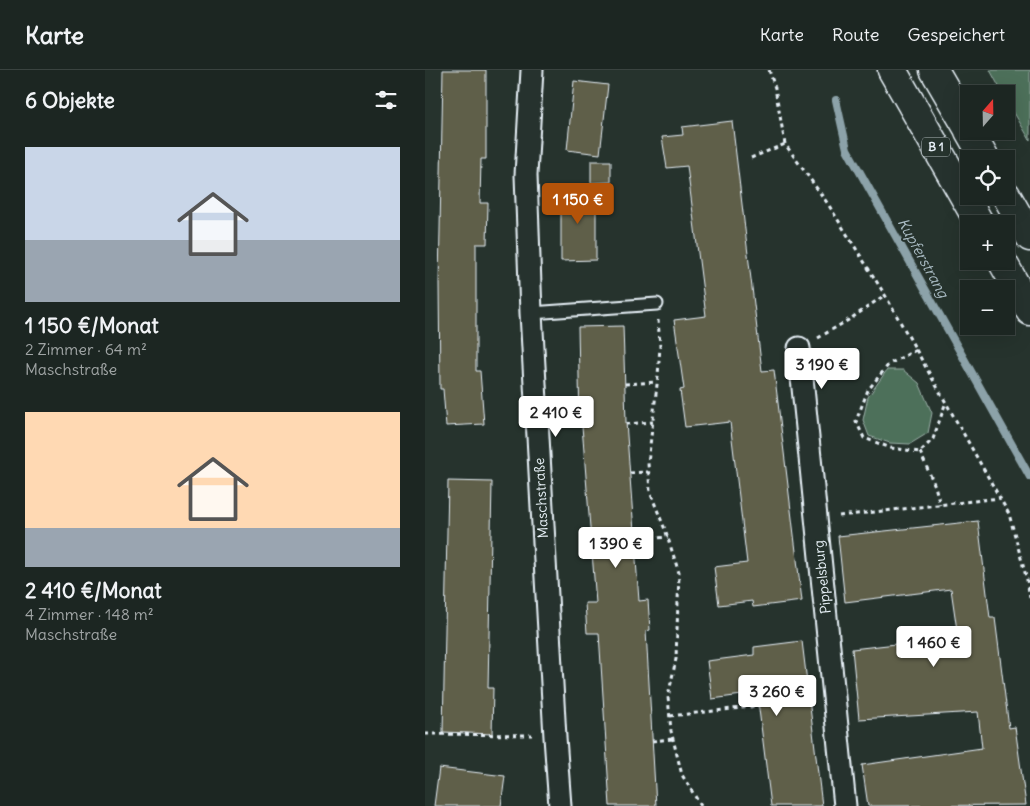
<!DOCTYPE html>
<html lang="de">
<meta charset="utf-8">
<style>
:root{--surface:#1c2622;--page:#252e2a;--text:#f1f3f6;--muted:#a0a5a5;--line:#3a4340;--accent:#b45309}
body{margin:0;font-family:Delius,sans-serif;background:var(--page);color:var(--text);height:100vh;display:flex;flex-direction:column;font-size:19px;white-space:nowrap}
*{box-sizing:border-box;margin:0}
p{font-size:16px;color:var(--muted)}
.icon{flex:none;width:28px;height:28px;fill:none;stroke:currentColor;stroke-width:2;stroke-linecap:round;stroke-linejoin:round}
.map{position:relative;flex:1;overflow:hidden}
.details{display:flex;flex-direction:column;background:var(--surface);width:425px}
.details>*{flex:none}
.needle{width:32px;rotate:20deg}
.fabs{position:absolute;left:535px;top:15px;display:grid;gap:10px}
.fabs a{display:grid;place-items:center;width:55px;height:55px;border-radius:0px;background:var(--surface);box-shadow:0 5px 20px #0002,0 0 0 1px var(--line);font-size:25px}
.price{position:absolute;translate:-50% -42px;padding:0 11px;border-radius:5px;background:#fff;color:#222;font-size:16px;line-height:32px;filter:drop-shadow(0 1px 2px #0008)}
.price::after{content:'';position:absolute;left:50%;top:30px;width:15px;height:11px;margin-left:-8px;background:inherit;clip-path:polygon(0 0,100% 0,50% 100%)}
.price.current{background:var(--accent);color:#fff}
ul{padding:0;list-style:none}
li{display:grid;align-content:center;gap:10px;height:265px;padding:0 25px}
li span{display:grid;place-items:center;height:155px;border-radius:0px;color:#555}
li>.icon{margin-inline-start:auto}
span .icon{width:90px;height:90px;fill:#fffc;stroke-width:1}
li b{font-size:21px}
h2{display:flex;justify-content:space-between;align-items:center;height:60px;padding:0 25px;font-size:21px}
header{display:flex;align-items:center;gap:30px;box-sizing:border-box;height:70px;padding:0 25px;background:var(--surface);border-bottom:1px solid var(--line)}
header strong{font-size:24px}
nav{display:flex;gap:28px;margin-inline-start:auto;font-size:18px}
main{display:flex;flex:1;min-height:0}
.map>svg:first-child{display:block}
.green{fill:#4e705a;stroke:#9bb0a9}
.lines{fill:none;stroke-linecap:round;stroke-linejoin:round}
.stream{stroke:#8ca2a9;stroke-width:8}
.building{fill:#5f5e4a;stroke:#e8f1f8}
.service-casing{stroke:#e8f1f8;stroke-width:15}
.minor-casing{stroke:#e8f1f8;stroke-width:25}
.trunk-casing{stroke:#e8f1f8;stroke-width:31}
.path{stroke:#e8f1f8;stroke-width:3;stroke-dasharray:4 4;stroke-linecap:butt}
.service{stroke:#26332d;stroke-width:11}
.minor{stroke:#26332d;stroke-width:21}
.trunk{stroke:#26332d;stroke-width:28}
.labels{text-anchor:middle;stroke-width:4;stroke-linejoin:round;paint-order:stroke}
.shield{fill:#26332d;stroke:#aeb8bb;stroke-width:1}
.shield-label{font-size:12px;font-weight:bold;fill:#e8f1f8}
.street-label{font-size:14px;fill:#e8f1f8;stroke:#26332d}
.water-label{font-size:15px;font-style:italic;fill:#aabcc4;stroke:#26332d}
</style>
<header>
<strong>Karte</strong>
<nav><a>Karte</a><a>Route</a><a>Gespeichert</a></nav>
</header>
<main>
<section class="details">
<h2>6 Objekte<svg class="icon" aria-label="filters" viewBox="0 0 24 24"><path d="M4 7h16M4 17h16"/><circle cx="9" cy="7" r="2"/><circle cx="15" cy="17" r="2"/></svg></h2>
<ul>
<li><span style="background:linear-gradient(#c9d6e8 60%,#9aa5b1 0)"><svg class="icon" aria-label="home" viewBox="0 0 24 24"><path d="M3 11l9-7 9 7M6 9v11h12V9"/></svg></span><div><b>1 150 €/Monat</b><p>2 Zimmer · 64 m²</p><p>Maschstraße</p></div></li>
<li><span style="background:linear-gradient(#ffd9b3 75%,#9aa5b1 0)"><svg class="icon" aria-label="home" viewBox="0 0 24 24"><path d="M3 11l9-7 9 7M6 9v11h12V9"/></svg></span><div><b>2 410 €/Monat</b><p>4 Zimmer · 148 m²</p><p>Maschstraße</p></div></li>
</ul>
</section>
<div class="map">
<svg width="605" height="736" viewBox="0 0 605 736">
<rect width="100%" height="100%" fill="#26332d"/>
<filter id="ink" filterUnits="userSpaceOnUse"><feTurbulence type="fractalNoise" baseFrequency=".02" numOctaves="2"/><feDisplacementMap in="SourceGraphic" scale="10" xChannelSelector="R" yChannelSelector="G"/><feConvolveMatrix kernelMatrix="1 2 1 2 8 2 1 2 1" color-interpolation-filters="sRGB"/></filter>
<g filter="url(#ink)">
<path class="green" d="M565,0H605V70L581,29V24H578Z
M462,300H478L494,313L507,343L503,363L485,374L465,373L444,366L438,350L443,327Z"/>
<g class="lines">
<path class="stream" d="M411,30L422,79L605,407"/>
</g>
<path class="building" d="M18,0H61V89H56L55,133H63L62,174H51V301H55L59,354L21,356L18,319H15L14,213Z
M149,11L183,15L175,84L142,80Z
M307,51L337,301L349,300L377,531L328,537L327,531L294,535L289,497L322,493L305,352L260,357L255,320L259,319L249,250L281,246L262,96L242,98L237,67L258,65L257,57Z
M166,91H186V112L166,113Z
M136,120H171V190L136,191Z
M198,256L201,352L214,531L223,530L225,560L221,561L231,736H185L174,563H162L160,533H171L157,356L155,355L153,257Z
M23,411L67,412L63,618H68L67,664L18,662Z
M553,451L565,548H570L584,658L590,657L601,735L443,736L437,695L557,678L553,642L434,649L427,579L533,567L526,519L420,532L413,466Z
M377,571L397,736H346L332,623L287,629L282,591L329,585V577Z
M14,698L80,706L76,736H9Z"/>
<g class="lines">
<defs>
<path id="service" d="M106,243L232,234"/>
<path id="minor" d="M107,0L101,105L106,243L130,667L135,736
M374,278L420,736"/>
<path id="trunk" d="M467,0L555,154
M509,0L544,60
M544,61L560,89
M581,125L605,167
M577,191L605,241"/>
</defs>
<use href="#service" class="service-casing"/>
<use href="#minor" class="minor-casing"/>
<use href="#trunk" class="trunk-casing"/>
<path class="path" d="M344,0L350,18L360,74L403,134L460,225L584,444L602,510L605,528
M326,88L360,74
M233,250L235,276L233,306L223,393L225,422L241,462L254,503L251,589L243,627L246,661L257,705L276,736
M393,268L425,249L460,225
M491,280L464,294L443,320L431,351L439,368L466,378L495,382L508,369L521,332
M200,314L232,312
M201,354L228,352
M495,382L510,416L515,435
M205,403L223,402
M414,446L575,428
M210,470L243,467
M245,646L334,636
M0,664L107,665
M227,671L248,669"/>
<use href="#service" class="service"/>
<use href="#minor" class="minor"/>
<use href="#trunk" class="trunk"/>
</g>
</g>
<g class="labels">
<rect class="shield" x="497" y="67.5" width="28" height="19" rx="4"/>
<g class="shield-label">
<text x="511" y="81">B 1</text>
</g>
<g class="street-label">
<text transform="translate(116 428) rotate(-93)" y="5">Maschstraße</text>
<text transform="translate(397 507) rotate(-96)" y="5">Pippelsburg</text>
</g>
<g class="water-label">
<text transform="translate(498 188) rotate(61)" y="5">Kupferstrang</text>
</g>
</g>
</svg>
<div class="fabs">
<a><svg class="needle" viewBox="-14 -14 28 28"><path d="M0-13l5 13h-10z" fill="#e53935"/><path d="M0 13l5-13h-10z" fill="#a0a5a5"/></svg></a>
<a><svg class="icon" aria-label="locate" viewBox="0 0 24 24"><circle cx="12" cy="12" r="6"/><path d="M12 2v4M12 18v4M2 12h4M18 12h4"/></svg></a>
<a>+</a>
<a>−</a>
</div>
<b class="price current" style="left:153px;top:155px">1 150 €</b>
<b class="price" style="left:397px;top:320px">3 190 €</b>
<b class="price" style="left:131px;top:368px">2 410 €</b>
<b class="price" style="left:191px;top:499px">1 390 €</b>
<b class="price" style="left:509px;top:598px">1 460 €</b>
<b class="price" style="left:352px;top:647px">3 260 €</b>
</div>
</main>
